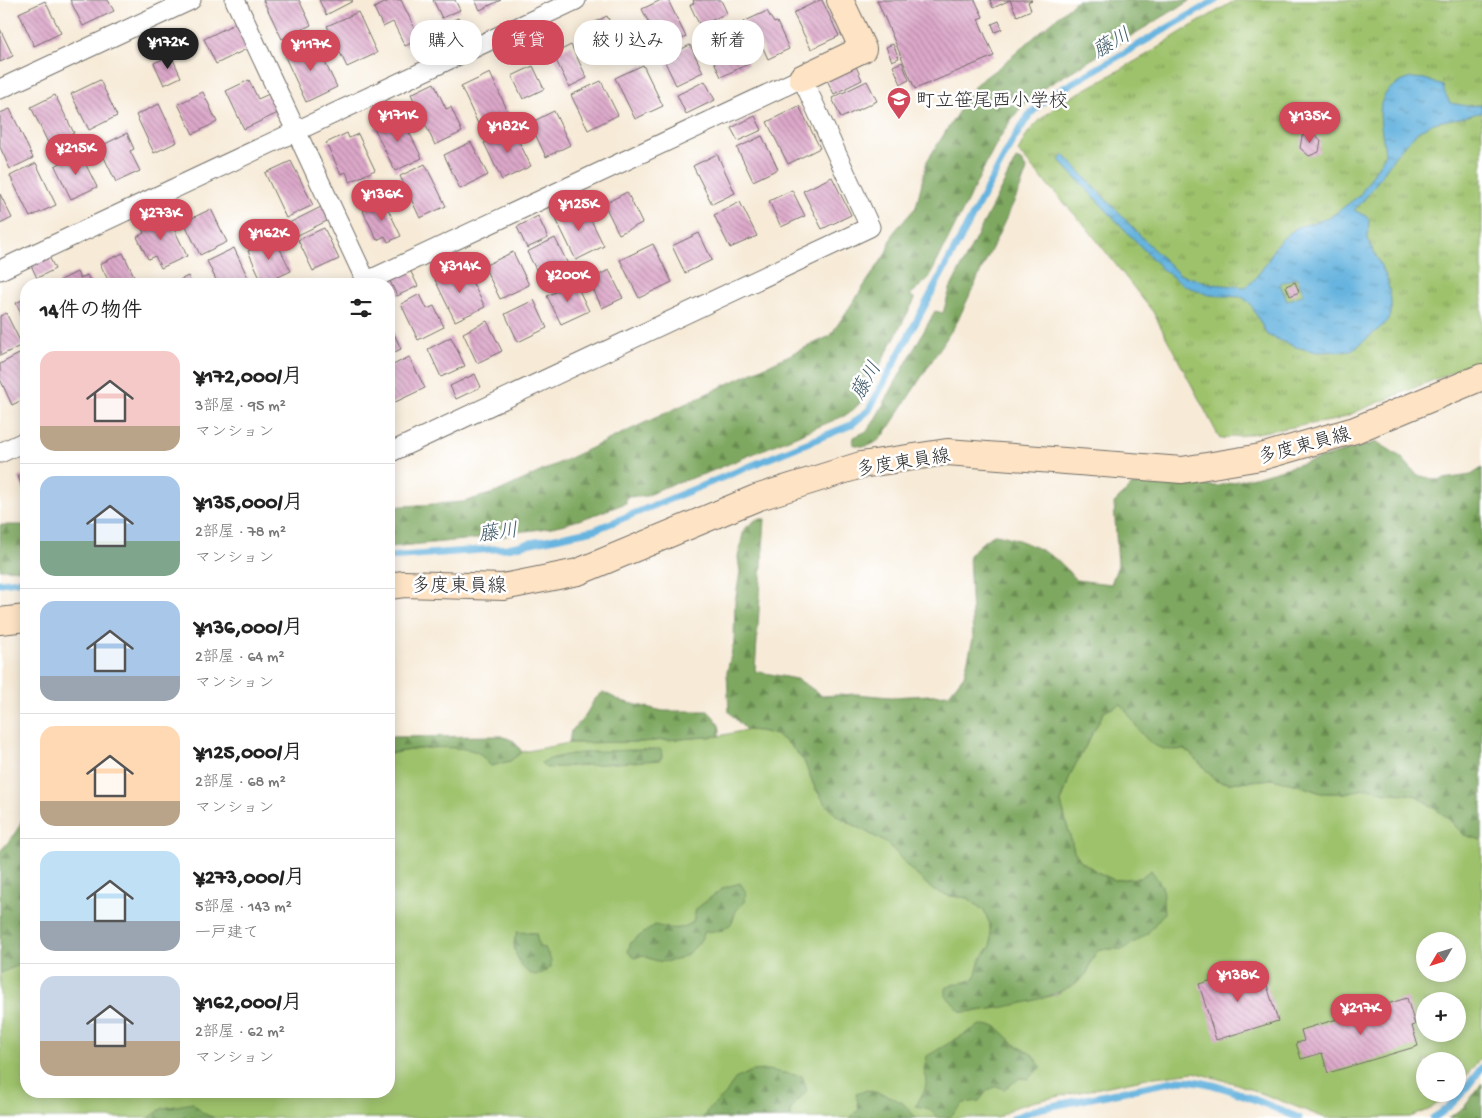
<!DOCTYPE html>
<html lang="ja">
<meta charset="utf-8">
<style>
:root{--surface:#fff;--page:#f6f6f6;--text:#222;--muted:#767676;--line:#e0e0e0;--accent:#d1495b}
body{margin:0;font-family:"Gochi Hand","Klee One",sans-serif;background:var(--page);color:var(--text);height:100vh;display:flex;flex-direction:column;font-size:19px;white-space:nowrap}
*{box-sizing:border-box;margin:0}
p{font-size:16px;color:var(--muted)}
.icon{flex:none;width:28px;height:28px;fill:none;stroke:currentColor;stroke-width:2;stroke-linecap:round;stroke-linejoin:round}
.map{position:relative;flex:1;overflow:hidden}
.details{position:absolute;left:20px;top:278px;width:375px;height:820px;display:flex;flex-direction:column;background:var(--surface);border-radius:20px;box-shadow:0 2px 12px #0003}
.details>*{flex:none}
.guide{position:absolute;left:410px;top:20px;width:475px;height:45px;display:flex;gap:10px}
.needle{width:32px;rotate:232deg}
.buttons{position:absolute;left:1416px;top:932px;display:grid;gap:10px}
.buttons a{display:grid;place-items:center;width:50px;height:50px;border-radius:50%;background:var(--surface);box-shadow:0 2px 12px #0003;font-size:25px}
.price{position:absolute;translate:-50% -42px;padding:0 11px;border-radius:18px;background:var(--accent);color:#fff;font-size:16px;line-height:32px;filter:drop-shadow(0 1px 2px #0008)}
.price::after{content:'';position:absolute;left:50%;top:30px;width:15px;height:11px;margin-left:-8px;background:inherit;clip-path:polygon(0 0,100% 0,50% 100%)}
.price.active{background:#222;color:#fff}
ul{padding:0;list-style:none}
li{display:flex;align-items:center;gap:15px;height:125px;padding:0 20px}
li+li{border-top:1px solid var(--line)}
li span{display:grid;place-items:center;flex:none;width:140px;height:100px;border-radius:15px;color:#555}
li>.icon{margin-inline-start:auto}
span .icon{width:60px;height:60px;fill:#fffc;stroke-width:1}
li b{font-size:21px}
h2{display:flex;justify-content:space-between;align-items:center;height:60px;padding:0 20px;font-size:21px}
.chip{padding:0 18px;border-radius:20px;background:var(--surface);box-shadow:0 2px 12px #0003;font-size:18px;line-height:45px}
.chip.active{background:var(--accent);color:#fff}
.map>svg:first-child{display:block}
.green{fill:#9ec26c;stroke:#64764c;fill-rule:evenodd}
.forest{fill:url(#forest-firs);stroke:#546a46}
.park{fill:url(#park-tufts);stroke:#64764c}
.water{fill:url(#water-ripples);stroke:#487085;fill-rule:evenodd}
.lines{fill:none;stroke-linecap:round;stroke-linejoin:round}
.stream{stroke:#66b4df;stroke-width:7}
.building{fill:url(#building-back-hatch)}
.street-casing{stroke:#726e68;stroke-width:21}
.secondary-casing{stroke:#726e68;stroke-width:28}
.street{stroke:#fff;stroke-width:19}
.secondary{stroke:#fee4c5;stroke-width:26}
.labels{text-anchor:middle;stroke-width:5;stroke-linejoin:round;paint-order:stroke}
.poi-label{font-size:19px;fill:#2b2b2b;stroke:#fff;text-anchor:start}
.street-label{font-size:19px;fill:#2b2b2b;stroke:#fff}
.water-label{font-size:20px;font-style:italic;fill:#405b6a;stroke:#fff}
</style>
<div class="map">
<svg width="1482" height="1118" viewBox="0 0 1482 1118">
<defs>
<pattern id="forest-firs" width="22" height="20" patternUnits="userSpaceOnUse" patternTransform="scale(1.25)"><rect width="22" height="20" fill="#7ea860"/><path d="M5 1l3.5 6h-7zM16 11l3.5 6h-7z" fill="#67894f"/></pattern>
<pattern id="park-tufts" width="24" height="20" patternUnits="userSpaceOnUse" patternTransform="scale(1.25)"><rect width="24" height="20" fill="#9ec26c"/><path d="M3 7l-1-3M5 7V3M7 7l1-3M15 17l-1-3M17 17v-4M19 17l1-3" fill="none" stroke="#819e59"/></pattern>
<pattern id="water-ripples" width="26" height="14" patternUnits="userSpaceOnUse" patternTransform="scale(1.25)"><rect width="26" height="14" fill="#66b4df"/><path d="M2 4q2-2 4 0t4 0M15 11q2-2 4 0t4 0" fill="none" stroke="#5493b5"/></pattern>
<pattern id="building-back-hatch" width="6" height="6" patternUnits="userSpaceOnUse" patternTransform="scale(1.25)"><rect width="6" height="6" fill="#dda8ca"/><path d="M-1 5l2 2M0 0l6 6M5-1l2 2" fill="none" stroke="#b389a4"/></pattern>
</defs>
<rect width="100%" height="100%" fill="#fff"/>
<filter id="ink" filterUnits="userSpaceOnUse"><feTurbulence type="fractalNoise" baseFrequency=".02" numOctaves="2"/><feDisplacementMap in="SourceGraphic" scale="10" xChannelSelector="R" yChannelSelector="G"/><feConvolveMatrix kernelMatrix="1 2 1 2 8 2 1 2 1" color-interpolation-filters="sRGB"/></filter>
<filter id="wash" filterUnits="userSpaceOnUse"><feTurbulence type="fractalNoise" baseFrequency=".0096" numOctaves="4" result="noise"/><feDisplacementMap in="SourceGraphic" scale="20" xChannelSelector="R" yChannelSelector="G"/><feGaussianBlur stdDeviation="1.12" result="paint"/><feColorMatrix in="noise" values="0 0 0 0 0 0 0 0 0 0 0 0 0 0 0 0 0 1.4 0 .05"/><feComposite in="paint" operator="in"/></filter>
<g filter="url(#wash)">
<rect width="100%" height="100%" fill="#f7ebd8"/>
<path class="green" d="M1122,703L1177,750L1184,748L1195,758L1216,781L1230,783L1272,779L1298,785L1321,793H1345L1369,788L1386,793L1408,794L1417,796L1447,817L1464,835L1482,840V1056L1458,1086V1061H1425V1094H1450L1449,1095L1430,1109L1410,1117L1325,1118L1237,1084L1194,1072L1147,1078L1032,1102L1012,1108L998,1118H0V973L26,962V1091H389V754C412,749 454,743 477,752C482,755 487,762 491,766L510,761L522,752L569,743L640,742L719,736L746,730L760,731L776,735L789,744L804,761L815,788L836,815L890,845L908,867L934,891L950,896L968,898L984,911L990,924L991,946L980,960L975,978L966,983L953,984L961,1012L979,1011L1056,995L1088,972L1091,961L1099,949H1124L1140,878L1114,880L1097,872L1081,861L1074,851L1061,803L1071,773L1104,712ZM1425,941H1458V974H1425ZM1425,1001H1458V1034H1425Z"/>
<path class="forest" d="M1077,0H1191L1037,92C1006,118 992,152 974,188C959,218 944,248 929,278L910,295L915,299L860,403L853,410L844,416L707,473L662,488L647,496L626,497V503C584,519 553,531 507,532V536L389,547V507L463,502L497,492L830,336L885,255L894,232L916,207L927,161L976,84L1002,65Z
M1016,159L1021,161L1027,170L1020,189L957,322L884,435C874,445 867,449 853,444L854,437L867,431L873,423L935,311L943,313L950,289Z
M1377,442L1401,457L1417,475L1437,480L1471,475L1482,468V840L1464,835L1447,817L1417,796L1408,794L1386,793L1369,788L1345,793H1321L1298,785L1272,779L1230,783L1216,781L1195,758L1184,749C1147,756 1139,727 1121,704L1104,712L1071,773L1061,803L1074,851L1081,861L1097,872L1114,880L1140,878L1151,870L1162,886L1164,913L1147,934L1124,949H1099C1096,953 1092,957 1091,962C1089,966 1089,970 1087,973C1068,999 992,1011 961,1012L946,996V988C956,982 965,984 975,978L980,960L991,946L990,924L984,911L968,898L950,896L934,891L908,867L890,845L836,815L825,803L815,788L804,761L789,744L776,735L760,731L746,730L729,712L727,672L734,642L735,602L740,572L738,557L744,529L757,519H765L755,671L796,679L807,685L822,696L856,694L891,697L949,694L964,675L973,639L969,555L985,540L996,534C1017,538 1039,547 1057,560C1064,565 1070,574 1076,580L1111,584L1118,565L1114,503L1132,485L1171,484L1218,486L1262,475Z
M0,525H26V570L0,569Z
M603,692L621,701L663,711H708C715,718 723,726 719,736L640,742L569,743L571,731L584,718L594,700Z
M502,736L514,741L522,752L510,761L491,766C487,762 482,755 477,752C455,744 411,748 389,754V737Z
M661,749L662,756L660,760L546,768L541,763C565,749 631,751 661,749Z
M26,806V962L0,973V851C14,837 22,825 26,806Z
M740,883L746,892L744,902L736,911L732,923L723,930L705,932C694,956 668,971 643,955L635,958L628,952L631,942L655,925C670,929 680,931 693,922L696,909L723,888Z
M517,932L536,933L539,947L545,948L551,960V967C537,980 526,976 518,959C516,954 514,949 514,944C514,940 516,936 517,932Z
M980,1025L996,1026L1016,1045L1033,1055L1041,1067L1028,1079L1020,1078L1004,1089L996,1086L987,1091L979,1101L964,1103L950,1117L939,1118L930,1109L916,1106L925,1089L927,1080L924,1070L927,1056Z
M767,1070L802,1076L807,1090L791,1109V1118H703L707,1111L725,1095L735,1079L752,1071Z
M1482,1083V1118H1448L1465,1106Z
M867,1090L889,1096L903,1103L916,1118H850L859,1109L856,1094Z
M193,1103L203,1113L214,1118H149L163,1108Z"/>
<path class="park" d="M1236,0H1482V360L1336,420L1220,439L1153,312L1087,228L1018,152L1027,134L1041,119L1059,104L1148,54L1178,34Z"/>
<path class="water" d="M1411,78L1425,79L1443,86L1445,93L1450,103L1467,106L1482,105V113C1474,113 1470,116 1464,117C1451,120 1439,120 1427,126C1394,145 1381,185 1354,210L1369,218L1368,240L1387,278L1391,300V313L1386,323L1358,346L1349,351L1317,352L1296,347L1267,335L1250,303L1242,297L1209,295L1183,285L1162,269L1059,160L1064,155L1152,248L1179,274L1211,284L1246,287L1253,281L1266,264L1276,245L1288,234L1298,227L1329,218L1360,195L1385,155C1382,120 1367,92 1411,78ZM1297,277L1304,294L1287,301L1280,284Z"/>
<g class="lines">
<path class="stream" d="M389,557L507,548L594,530L851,425L869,410L1013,140L1029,115L1048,97L1216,0
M0,583L26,580
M1013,1118L1038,1109L1179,1080C1218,1080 1263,1104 1299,1118
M1433,1118C1454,1106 1468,1086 1482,1067"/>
</g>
<g id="blocks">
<path class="building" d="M70,0H108L114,11L83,26Z
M263,0H299L311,25L282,39Z
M319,0H352L353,1L326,15Z
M391,0H401L420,39L405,46L393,22L383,27L374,8Z
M433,0H455L460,10L442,18Z
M475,0H501L480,10Z
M661,0H668L686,37L661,48L642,9Z
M693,0H721L727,13L700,26L690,5L694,3Z
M820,0H822L839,36L811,49L793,13Z
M877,0H975L983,17L978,19L994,56L915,89Z
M990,0H1032L1028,2L1031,10L1017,16L1010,0L993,8Z
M45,1L61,33L34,46L19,13Z
M767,11L774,23L777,22L789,49L768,59L758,37L752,40L743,22Z
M358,12L377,53L347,67L327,26Z
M607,16L611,24L616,22L629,50L608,59L591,24Z
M458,18L466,34L443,46L435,29Z
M240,21L253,46L216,64L204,39Z
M999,21L1002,29L995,32L992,24Z
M0,29L13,56L0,62Z
M536,29L545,48L528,56L519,38Z
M732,32L748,64L721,77L706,44Z
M315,42L337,87L306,102L285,57Z
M893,44L899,58L892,61L886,47Z
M571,45L587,78L569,87L553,54Z
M690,45L703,72L676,85L663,58Z
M171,55L181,77L164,85L154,63Z
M902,62L909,80L901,84L893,66Z
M855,64L862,80L834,94L826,78Z
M643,65L663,106L635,119L615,78Z
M533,66L544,89L523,99L512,76Z
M490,73L509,114L480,128L461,87Z
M100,80L117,116L89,130L71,94Z
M249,80L258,99L269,94L278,113L244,129L226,91Z
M601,81L618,115L588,130L571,95Z
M705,81L715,100L686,114L677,95Z
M867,81L877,101L841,118L832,98Z
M434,83L446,109L451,107L462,132L435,145L411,94Z
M203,92L217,122L193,134L178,104Z
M55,95L74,133L49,145L31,107Z
M159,104L177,142L154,153L136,115Z
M799,106L820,148L788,164L767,122Z
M10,109L33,158L10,169L0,147V113Z
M554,111L570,145L546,157L530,123Z
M401,116L422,158L395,171L374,128Z
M755,116L762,130L738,141L731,128Z
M513,129L531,166L502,180L484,143Z
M1312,132L1321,140L1319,152L1309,156L1300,148L1302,136Z
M127,133L134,149L130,151L140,171L116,182L99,147Z
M347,133L349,138L358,134L375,170L350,182L346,172L341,174L326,143Z
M762,136L778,169L753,181L737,148Z
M471,142L488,175L460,189L444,155Z
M80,153L97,187L71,199L55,166Z
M717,154L735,193L712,204L693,166Z
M291,161L313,205L286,218L265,173Z
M36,163L56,205L30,217L10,176Z
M425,164L446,206L420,218L400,176Z
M832,177L851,215L822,229L803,191Z
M792,190L805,216L781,227L769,201Z
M627,192L642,223L619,234L604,204Z
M0,194L12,218L0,224Z
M384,201L401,236L388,242L385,236L377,240L363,211Z
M740,202L757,236L730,248L714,215Z
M327,204L333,218L296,236L289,223Z
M583,204L604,246L576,260L555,217Z
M211,209L227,242L200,255L184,222Z
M166,212L187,256L161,268L155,256L148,259L137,237L144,233L140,224Z
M538,216L548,238L527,248L517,227Z
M324,228L339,259L313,271L298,240Z
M699,233L712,260L685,273L672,246Z
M555,238L570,268L542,281L527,252Z
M275,239L291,271L263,284L248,251Z
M653,244L672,282L639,298L620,260Z
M234,248L249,280L251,284H218L207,261Z
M47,252L55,269L37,278L29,261Z
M513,252L529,285L500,299L484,266Z
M123,253L137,282L134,284H110L100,264Z
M464,266L485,307L455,321L435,280Z
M409,268L418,286L397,296L389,279Z
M609,270L623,298L602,308L589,280Z
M77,272L80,279L87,275L92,284H60L59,281Z
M188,276L192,284H172Z
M575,282L589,311L561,324L547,296Z
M1295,282L1299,292L1290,296L1286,286Z
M420,294L427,309L434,306L444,327L418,340L401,304Z
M26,298V324L16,303Z
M534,300L547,328L518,342L505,314Z
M6,313L22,345L0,356V316Z
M487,321L502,351L477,363L463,333Z
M389,323L401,349L389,355Z
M451,337L465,366L441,377L428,349Z
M19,354L26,369V398L12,405L0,379V364Z
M409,357L425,388L389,405V367Z
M475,374L481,387L456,399L450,386Z
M26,473V494L18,477Z
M1261,966L1278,1021L1216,1040L1199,984Z
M1407,998L1415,1025L1412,1026L1418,1046L1328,1073L1322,1053L1301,1059L1296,1043L1304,1041L1301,1030Z"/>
</g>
</g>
<g filter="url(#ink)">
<use href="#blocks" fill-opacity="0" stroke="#726e68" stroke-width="1"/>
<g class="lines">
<defs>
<path id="street" d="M235,0L366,281
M0,89L191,0
M0,270L576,0
M361,284L802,78L870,227L389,453
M0,453L26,441"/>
<path id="secondary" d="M802,78L863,49L840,0
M389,586L404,584L503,587L578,572L756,498L861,465L947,452L1182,470L1261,457L1355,430L1482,377
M0,621L26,618"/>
</defs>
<use href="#street" class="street-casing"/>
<use href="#secondary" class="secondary-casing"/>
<use href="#street" class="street"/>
<use href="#secondary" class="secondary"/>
</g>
</g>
<defs>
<symbol id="school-pin" viewBox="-11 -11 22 30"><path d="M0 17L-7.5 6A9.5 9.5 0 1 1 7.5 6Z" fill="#d1495b" stroke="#fff"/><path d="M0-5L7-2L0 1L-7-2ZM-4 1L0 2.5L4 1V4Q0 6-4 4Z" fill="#fff"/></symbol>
</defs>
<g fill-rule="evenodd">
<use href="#school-pin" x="885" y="85" width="28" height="38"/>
</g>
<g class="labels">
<g class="poi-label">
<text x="916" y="106">町立笹尾西小学校</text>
</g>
<g class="street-label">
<text transform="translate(1304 444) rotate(-15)" y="7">多度東員線</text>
<text transform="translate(903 461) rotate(-9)" y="7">多度東員線</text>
<text x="459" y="591">多度東員線</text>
</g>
<g class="water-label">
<text transform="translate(1111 42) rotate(-30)" y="7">藤川</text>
<text transform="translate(865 380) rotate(-60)" y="7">藤川</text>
<text transform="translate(498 531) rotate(-7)" y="7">藤川</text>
</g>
</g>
</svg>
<div class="buttons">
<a><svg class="needle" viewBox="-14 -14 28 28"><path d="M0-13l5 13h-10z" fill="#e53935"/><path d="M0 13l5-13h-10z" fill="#767676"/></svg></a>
<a>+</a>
<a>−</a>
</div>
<b class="price active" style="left:168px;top:70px">¥172K</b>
<b class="price" style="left:311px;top:72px">¥117K</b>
<b class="price" style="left:398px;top:143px">¥171K</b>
<b class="price" style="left:1310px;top:144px">¥135K</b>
<b class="price" style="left:508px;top:154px">¥182K</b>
<b class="price" style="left:76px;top:176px">¥215K</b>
<b class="price" style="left:382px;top:222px">¥136K</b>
<b class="price" style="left:579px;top:232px">¥125K</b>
<b class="price" style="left:161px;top:241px">¥273K</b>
<b class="price" style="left:269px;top:261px">¥162K</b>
<b class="price" style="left:460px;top:294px">¥314K</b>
<b class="price" style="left:568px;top:303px">¥200K</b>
<b class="price" style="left:1238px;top:1003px">¥138K</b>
<b class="price" style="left:1361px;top:1036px">¥217K</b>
<div class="guide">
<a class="chip">購入</a>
<a class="chip active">賃貸</a>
<a class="chip">絞り込み</a>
<a class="chip">新着</a>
</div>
<section class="details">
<h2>14件の物件<svg class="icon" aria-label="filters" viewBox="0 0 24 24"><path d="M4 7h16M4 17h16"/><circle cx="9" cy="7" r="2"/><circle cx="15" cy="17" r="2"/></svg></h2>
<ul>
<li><span style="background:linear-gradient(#f6c9c9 75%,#b9a48a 0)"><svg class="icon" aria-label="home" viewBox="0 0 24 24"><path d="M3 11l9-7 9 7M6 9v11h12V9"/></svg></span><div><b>¥172,000/月</b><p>3部屋 · 95 m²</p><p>マンション</p></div></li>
<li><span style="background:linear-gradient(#a9c7e8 65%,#7fa58c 0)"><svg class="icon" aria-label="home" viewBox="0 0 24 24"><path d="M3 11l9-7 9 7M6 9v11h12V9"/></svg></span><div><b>¥135,000/月</b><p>2部屋 · 78 m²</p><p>マンション</p></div></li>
<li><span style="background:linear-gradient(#a9c7e8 75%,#9aa5b1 0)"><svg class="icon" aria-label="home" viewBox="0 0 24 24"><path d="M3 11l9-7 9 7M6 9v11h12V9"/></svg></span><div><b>¥136,000/月</b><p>2部屋 · 64 m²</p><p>マンション</p></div></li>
<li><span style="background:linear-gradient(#ffd9b3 75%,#b9a48a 0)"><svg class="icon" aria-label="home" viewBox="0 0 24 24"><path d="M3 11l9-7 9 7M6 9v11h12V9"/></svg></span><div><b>¥125,000/月</b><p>2部屋 · 68 m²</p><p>マンション</p></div></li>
<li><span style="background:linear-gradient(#bfe0f5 70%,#9aa5b1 0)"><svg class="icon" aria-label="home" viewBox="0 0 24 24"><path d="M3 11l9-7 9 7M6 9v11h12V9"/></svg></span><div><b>¥273,000/月</b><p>5部屋 · 143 m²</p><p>一戸建て</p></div></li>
<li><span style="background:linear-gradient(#c9d6e8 65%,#b9a48a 0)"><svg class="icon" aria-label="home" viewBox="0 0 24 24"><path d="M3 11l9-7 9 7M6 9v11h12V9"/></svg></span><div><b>¥162,000/月</b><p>2部屋 · 62 m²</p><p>マンション</p></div></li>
</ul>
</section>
</div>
